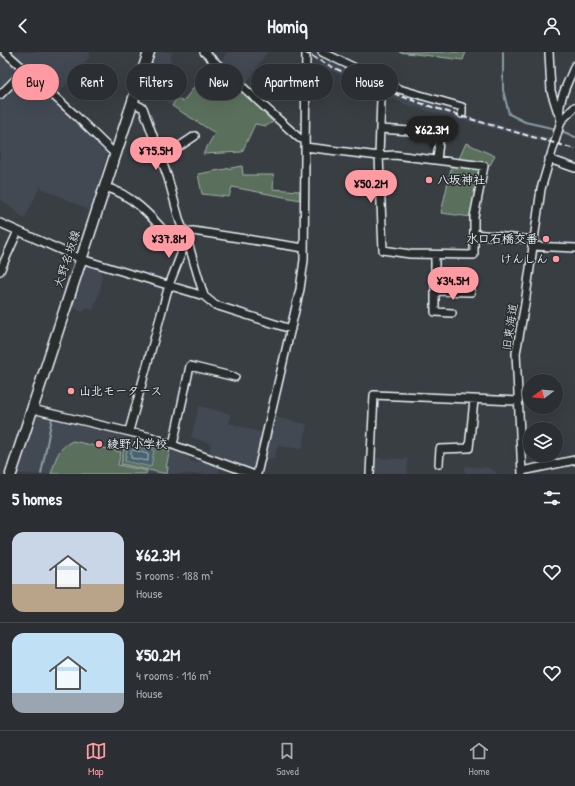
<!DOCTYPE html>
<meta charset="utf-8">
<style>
:root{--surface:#2b2e32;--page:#373a3e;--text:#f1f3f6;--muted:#a6a8ac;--line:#474a4d;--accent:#ff9aa2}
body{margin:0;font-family:"Patrick Hand","Klee One",sans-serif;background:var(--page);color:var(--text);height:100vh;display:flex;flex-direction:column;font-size:15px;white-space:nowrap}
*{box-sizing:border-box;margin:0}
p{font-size:13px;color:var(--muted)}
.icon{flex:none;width:22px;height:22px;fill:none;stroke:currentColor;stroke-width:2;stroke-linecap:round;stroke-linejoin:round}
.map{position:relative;height:422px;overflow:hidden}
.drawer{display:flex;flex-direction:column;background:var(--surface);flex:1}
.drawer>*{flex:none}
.guide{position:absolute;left:12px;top:12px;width:551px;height:36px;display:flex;gap:8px}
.needle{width:26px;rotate:254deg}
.controls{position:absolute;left:523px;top:322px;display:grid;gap:8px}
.controls a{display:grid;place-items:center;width:40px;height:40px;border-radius:50%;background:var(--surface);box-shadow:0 4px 16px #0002,0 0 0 1px var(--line);font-size:20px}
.price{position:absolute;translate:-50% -34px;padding:0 9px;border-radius:14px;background:var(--accent);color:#111;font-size:13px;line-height:26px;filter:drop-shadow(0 1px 2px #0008)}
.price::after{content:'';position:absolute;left:50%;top:24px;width:12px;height:9px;margin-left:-6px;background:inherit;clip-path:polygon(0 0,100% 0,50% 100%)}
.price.active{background:#222;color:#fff}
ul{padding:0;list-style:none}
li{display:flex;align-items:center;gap:12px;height:100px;padding:0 12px}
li+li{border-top:1px solid var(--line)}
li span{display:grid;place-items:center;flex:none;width:112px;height:80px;border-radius:12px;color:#555}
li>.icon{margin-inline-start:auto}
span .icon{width:48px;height:48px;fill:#fffc;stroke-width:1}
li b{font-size:17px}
h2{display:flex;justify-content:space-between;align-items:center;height:48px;padding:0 12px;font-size:17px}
.pill{padding:0 14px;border-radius:18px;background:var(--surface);box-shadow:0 4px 16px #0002,0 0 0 1px var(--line);font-size:14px;line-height:36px}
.pill.active{background:var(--accent);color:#111}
header{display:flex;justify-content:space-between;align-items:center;height:52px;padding:0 12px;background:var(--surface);font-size:18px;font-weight:700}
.tab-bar{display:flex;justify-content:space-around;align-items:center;height:56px;border-top:1px solid var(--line);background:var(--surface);font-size:11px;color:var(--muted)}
.tab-bar a{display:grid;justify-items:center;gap:2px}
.tab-bar .active{color:var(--accent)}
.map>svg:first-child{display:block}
.built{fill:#434952}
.green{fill:#5a705c;stroke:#a1b0aa}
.water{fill:#49636e;stroke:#899ca5}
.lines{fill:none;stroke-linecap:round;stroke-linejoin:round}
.shore{stroke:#a8b8c1;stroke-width:1}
.stream{stroke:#899ca5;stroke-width:2}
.street-casing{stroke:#e8f1f8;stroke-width:10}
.secondary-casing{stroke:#e8f1f8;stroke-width:13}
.street{stroke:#2a2d2e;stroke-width:7}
.secondary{stroke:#2a2d2e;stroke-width:10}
.rail{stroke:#e8f1f8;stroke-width:2;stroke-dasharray:6 3;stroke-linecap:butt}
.poi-dot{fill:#ff9aa2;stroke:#2a2d2e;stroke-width:1.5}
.labels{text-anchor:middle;stroke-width:3;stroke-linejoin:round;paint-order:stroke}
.poi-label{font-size:12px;font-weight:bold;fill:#e8f1f8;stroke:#2a2d2e;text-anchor:start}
.street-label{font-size:12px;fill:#e8f1f8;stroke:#2a2d2e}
</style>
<header><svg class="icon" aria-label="back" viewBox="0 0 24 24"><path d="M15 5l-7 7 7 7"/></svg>Homiq<svg class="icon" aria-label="person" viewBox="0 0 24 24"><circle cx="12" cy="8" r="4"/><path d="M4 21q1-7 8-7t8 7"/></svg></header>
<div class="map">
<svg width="575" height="422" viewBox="0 0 575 422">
<rect width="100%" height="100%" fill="#393e43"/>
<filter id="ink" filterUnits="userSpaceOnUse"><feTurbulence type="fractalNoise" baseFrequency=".025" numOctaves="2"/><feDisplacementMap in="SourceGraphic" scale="8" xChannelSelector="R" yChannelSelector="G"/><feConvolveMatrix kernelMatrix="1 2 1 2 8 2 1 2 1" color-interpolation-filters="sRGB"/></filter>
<g filter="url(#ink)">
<path class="built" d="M0,0L19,16L0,36Z
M9,0H90L89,6L57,43Z
M156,0H172L165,27L181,35L172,54L145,33Z
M227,0H267L245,34L220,11Z
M309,0L381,35L461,62L551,87L550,92L410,54L374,39L309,7Z
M27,24L70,63L107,101L91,159L40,135L24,167L0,146V47L23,25Z
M86,213L101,217V235L93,258L86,256L83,260L70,255Z
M199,354L231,362L229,371L263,381L254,417L252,419L209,402L211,392L191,385Z
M39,363L51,366L40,422H16L35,364Z
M274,365L307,372L302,397L278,394L274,407L264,406Z
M52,366L172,398L188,404L191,409L197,411L200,408L220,415L219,422H41Z
M375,406L408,407L407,422H374Z
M465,414L490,416L497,422H465Z"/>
<path class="green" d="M399,0H466L463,8Z
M223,21L273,70L266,74L255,72L242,100L203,102L215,81L172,54L177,46L183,50L199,28Z
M466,91L495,104L490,113L458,109Z
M452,112L479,116L481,119L471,165L441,161Z
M242,114L243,123H274L273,137L300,139V148L232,135L229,145L202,142L198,122Z
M73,389L121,400L118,413L147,419L146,422H51C56,407 57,396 73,389Z
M125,390L170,398L166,415H168L167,422L121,412Z"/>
<path class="water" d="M128,393L154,398L151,415L125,409Z"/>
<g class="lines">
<path class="shore" d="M133,398L148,402V409L131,406V400Z"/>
<path class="stream" d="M503,0V38L509,62L525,70L556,77
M560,78L575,85
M41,422L52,366"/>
<defs>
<path id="street" d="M5,0L74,62L115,102
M204,0L299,86L305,88
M322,0L399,37L462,55V62
M549,0L551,39L558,61
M0,43L25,18
M561,69L575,55
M380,77L440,81L437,108
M305,95L379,104L395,103L484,114L474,165V203L410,202L383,198L379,104L381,46
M162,106L195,84
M549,107L575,116
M104,135C135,141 162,177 182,199
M0,171L81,207L204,244L215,253L291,277
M185,180L193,179L304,196
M474,182L534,188
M187,187L204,244
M532,194L575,196
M435,204V260L452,261
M0,219L18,179
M435,239L471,240
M32,357L151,385L252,422
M129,379L169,233L187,187L180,170L168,126L143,56L132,50
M173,393L190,314L235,325
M439,412L440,397L469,396L474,348
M522,419L575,408
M257,422L300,237L304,208L306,0
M370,422L374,343L518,349
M522,422L516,301L525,252L541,137L561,69C555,52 569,29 575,13"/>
<path id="secondary" d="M11,422L149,0"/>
</defs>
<use href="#street" class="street-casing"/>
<use href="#secondary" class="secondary-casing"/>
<use href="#street" class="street"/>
<use href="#secondary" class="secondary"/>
<path class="rail" d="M304,0C389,48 482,70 575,97"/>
</g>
</g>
<g class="poi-dot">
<circle cx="429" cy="128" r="4"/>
<circle cx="546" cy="187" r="4"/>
<circle cx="556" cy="207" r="4"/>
<circle cx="71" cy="339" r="4"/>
<circle cx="99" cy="392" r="4"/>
</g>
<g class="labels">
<g class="poi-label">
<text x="437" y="132">八坂神社</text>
<text x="538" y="191" text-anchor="end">水口石橋交番</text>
<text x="548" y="211" text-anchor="end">けんしん</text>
<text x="79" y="343">山北モータース</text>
<text x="107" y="396">綾野小学校</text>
</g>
<g class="street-label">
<text transform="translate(67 207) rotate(-72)" y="4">大野名坂線</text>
<text transform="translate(510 275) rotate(-81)" y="4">旧東海道</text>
</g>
</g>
</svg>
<div class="controls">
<a><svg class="needle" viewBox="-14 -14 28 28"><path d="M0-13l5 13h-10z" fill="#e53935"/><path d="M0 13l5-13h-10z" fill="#a6a8ac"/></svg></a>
<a><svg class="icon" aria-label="layers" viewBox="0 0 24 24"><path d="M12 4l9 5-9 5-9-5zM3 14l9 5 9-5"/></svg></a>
</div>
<b class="price active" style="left:432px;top:98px">¥62.3M</b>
<b class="price" style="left:156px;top:119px">¥75.5M</b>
<b class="price" style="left:371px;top:152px">¥50.2M</b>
<b class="price" style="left:169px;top:207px">¥37.8M</b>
<b class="price" style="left:453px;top:249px">¥34.5M</b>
<div class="guide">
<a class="pill active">Buy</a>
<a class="pill">Rent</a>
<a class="pill">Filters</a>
<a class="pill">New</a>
<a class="pill">Apartment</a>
<a class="pill">House</a>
</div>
</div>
<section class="drawer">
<h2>5 homes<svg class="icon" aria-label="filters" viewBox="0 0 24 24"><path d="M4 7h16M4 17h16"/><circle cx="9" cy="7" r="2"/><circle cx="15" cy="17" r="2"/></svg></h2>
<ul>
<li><span style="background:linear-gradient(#c9d6e8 65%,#b9a48a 0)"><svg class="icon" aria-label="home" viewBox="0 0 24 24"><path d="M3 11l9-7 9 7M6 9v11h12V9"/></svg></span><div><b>¥62.3M</b><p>5 rooms · 188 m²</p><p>House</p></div><svg class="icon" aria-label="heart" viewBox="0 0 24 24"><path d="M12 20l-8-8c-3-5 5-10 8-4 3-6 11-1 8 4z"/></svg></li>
<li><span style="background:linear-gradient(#bfe0f5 75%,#9aa5b1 0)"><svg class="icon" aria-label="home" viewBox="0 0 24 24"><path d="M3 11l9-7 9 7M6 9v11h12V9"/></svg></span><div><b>¥50.2M</b><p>4 rooms · 116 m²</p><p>House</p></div><svg class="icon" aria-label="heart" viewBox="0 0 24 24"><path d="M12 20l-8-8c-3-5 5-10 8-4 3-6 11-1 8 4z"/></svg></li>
</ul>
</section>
<nav class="tab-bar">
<a class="active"><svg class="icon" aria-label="map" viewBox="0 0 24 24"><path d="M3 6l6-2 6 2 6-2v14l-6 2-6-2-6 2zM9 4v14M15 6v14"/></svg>Map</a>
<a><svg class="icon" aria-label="saved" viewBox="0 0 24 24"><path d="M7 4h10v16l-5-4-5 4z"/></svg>Saved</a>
<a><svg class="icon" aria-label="home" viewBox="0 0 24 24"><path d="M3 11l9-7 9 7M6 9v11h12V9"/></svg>Home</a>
</nav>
